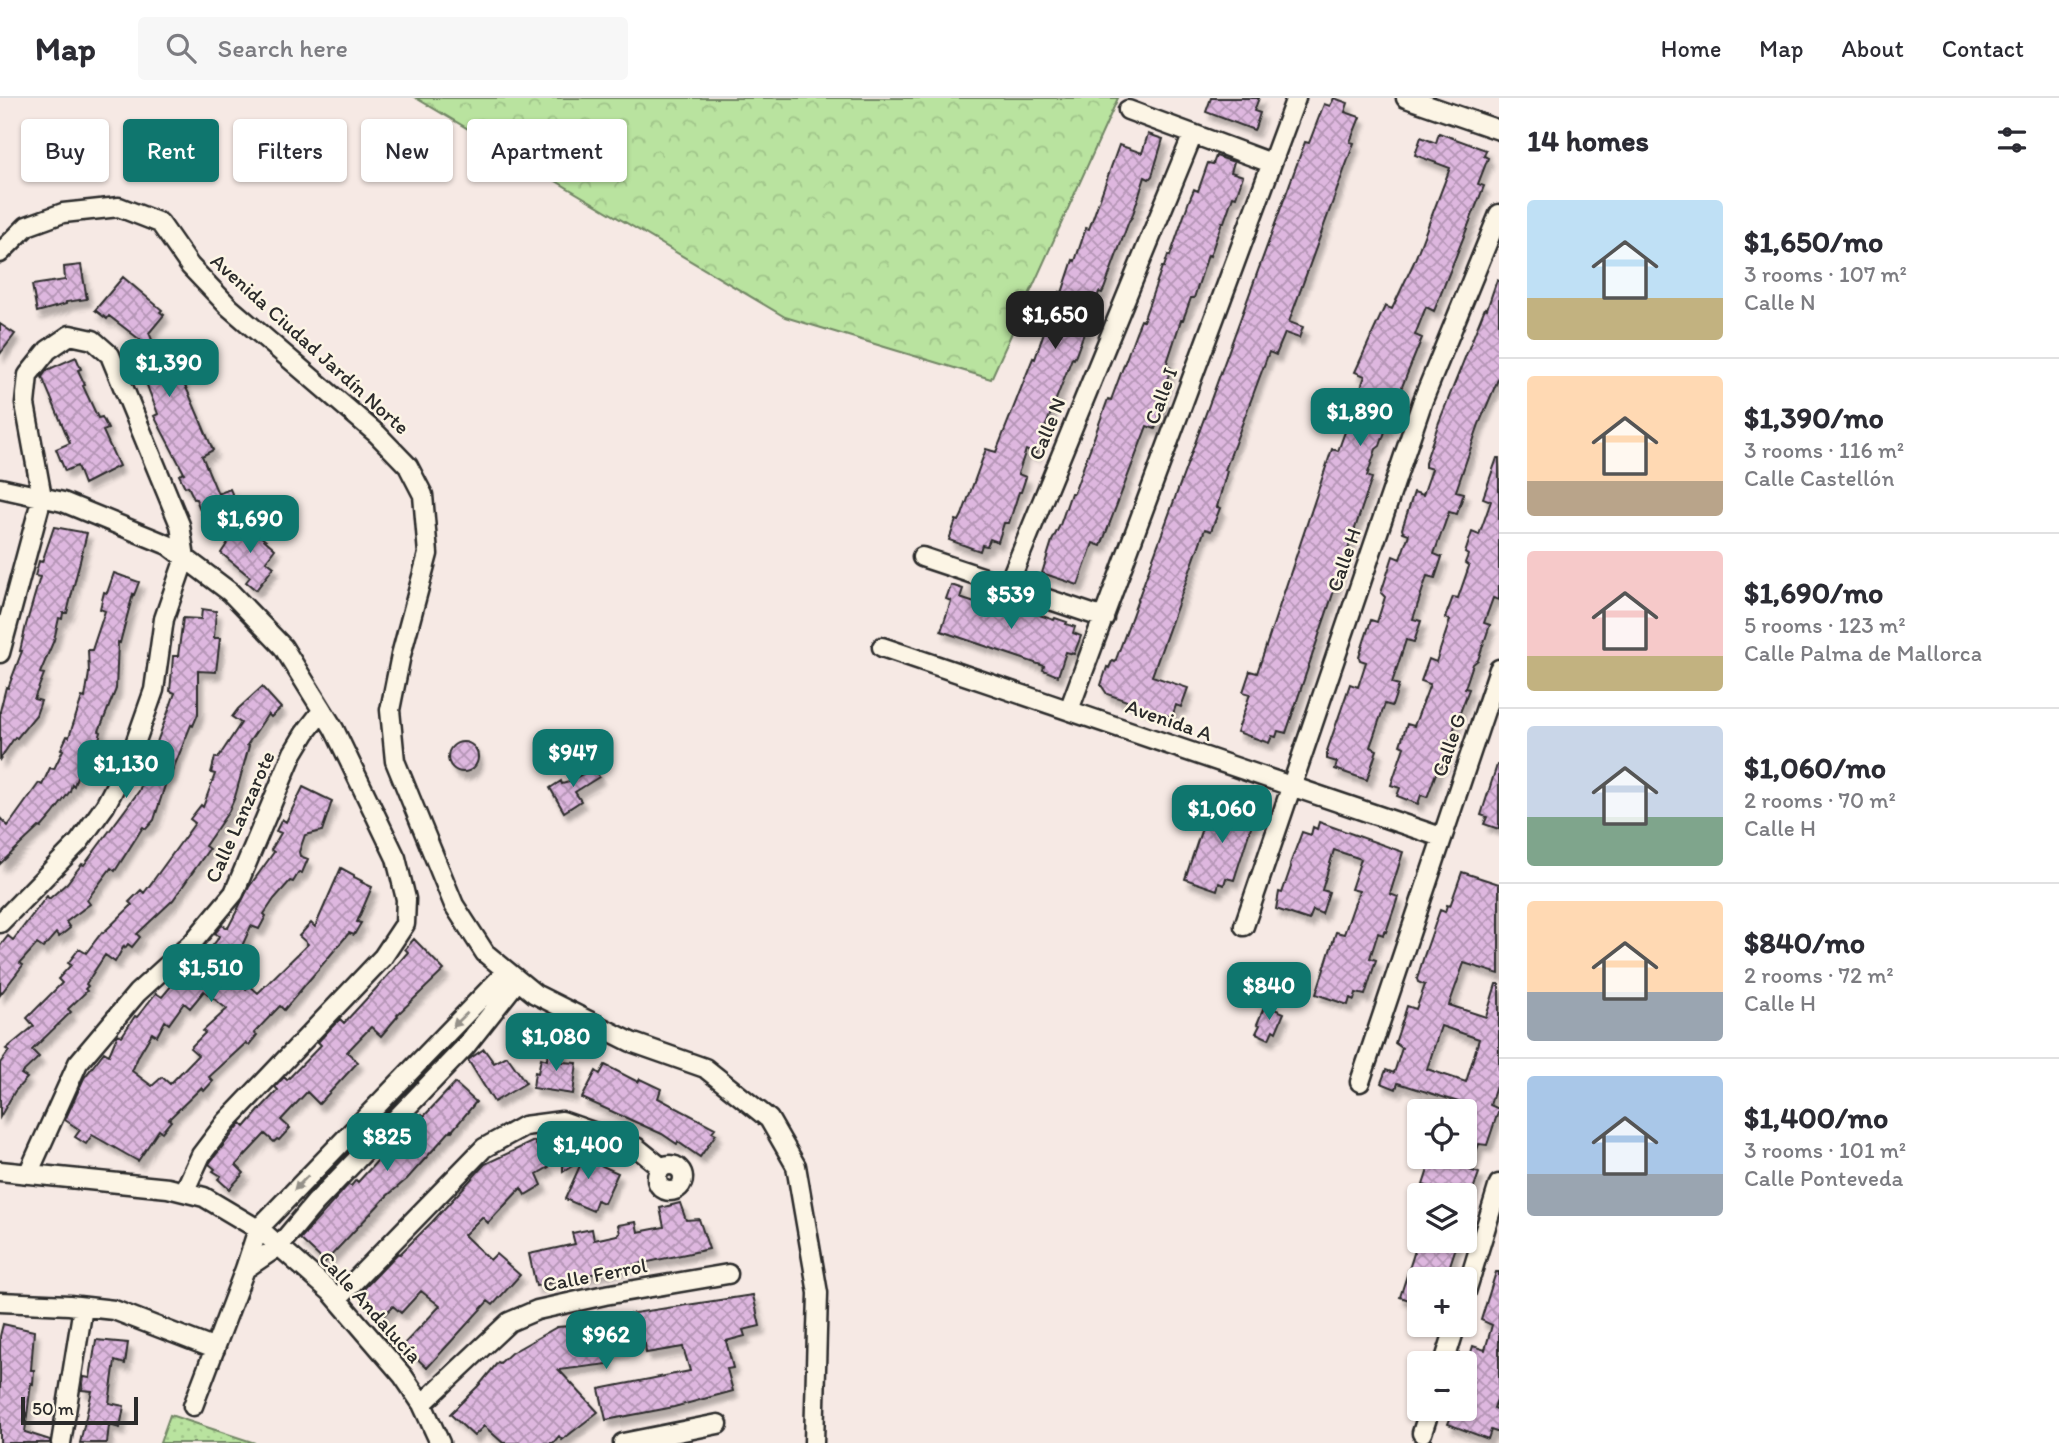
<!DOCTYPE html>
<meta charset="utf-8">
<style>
:root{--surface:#fff;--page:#f7f7f7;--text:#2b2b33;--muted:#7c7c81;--line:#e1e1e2;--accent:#0f766e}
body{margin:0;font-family:Itim,sans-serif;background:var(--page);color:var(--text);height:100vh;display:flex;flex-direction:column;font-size:26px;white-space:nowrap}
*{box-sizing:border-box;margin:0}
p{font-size:23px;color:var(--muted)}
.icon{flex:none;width:38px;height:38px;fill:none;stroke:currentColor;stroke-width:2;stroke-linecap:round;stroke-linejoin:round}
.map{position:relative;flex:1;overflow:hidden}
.drawer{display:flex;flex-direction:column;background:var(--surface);width:560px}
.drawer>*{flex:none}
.guide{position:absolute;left:21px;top:21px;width:665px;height:63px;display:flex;gap:14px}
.fabs{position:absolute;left:1407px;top:1001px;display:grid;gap:14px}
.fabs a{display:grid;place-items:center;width:70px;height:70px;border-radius:7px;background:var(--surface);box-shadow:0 2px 5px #0004;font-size:35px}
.scale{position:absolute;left:21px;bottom:18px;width:117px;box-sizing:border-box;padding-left:7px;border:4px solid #2b2b2b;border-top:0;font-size:19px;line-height:24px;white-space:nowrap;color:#2b2b2b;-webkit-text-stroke:5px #fcf5e5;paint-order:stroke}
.price{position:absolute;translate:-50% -60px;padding:0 16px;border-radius:14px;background:var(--accent);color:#fff;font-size:23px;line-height:46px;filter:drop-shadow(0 2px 4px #0008)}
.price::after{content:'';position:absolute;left:50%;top:42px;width:21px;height:16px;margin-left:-10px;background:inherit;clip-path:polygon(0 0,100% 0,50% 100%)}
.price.selected{background:#222;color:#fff}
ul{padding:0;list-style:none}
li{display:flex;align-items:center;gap:21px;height:175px;padding:0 28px}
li+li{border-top:2px solid var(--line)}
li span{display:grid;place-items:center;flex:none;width:196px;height:140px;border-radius:7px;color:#555}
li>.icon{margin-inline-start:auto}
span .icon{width:84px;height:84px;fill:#fffc;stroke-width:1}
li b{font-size:30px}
h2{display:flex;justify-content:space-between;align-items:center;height:84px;padding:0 28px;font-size:30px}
.chip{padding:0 24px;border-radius:7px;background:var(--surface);box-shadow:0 2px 5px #0004;font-size:24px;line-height:63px}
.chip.selected{background:var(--accent);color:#fff}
header{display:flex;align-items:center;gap:42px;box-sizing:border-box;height:98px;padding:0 35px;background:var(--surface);border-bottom:2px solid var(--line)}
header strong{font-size:33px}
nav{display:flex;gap:38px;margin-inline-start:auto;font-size:24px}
.search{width:490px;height:63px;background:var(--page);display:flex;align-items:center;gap:18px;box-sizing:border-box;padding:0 24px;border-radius:7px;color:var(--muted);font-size:26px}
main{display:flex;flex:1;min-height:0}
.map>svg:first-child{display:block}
.forest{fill:url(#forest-crowns);stroke:#728765;stroke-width:2}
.park{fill:url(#park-dots);stroke:#728765;stroke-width:2}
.building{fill:url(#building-cross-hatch);stroke:#2b2b2b;stroke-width:2;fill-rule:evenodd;filter:url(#shadow)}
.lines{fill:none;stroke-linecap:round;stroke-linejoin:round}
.minor-casing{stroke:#2b2b2b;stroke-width:23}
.minor{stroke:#fcf5e5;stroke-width:18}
.oneway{fill:#949088}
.labels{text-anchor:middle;stroke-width:5;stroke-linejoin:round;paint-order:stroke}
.street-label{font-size:21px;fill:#2b2b2b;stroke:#fcf5e5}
</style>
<header>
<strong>Map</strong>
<div class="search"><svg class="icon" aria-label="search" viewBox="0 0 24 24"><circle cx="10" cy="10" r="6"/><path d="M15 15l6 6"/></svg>Search here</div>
<nav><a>Home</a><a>Map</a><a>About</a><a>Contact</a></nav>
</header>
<main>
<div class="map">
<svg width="1499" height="1345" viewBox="0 0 1499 1345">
<defs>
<pattern id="forest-crowns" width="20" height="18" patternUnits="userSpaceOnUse" patternTransform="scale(1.75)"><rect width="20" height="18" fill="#b9e39f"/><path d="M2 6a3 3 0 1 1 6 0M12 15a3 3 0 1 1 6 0" fill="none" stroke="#9fc389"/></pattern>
<pattern id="park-dots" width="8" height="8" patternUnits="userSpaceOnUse" patternTransform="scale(1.75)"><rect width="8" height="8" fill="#b9e39f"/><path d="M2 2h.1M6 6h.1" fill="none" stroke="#9fc389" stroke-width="1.8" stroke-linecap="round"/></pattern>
<pattern id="building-cross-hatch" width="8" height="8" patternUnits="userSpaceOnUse" patternTransform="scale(1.75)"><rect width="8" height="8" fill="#deb7df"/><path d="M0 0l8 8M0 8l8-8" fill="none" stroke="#b495b5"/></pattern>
<filter id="shadow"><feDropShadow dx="4.5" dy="7" stdDeviation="2" flood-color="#0004"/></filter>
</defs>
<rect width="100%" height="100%" fill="#f6e9e4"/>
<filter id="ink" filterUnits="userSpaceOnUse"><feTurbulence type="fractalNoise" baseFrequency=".0143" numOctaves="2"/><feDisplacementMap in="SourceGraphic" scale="14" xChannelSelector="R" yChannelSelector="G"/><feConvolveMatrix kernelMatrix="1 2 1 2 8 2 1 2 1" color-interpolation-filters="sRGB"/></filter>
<g filter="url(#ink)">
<path class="forest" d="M416,0H1118L991,281L785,219Z"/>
<path class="park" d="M170,1317L255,1345H160Z"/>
<path class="building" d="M1211,0H1259L1254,13L1260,15L1255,30L1254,32L1206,14Z
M1334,0L1348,5L1345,14L1360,19L1350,44L1354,45L1289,224L1303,229L1299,240L1285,235L1276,257L1269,254L1225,372L1227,373L1217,409L1220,410L1211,433L1205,431L1152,578L1188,590L1181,609L1176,607L1172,619L1107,596L1101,587L1107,569L1109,570L1112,563L1115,564L1122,545L1305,44L1309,45L1324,6L1330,8Z
M1439,35L1486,52L1484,58L1488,60L1478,86L1484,88L1434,213L1426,209L1415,237L1422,240L1394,308L1380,348L1376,351L1367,378L1372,380L1286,635L1278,633L1276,639L1272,638L1269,645L1237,634L1250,596L1243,594L1250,573L1257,575L1332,351L1338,353L1365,278L1355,274L1385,208L1392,211L1414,164L1450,70L1415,57L1421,39L1436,45Z
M1148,36L1163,41L1152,78L1149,81L1145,79L1132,119L1129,123L1104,191L1102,195L1099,194L1076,257L1074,261L1072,260L1035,356L1026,352L1018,376L1026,379L1021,394H1019L1009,425H1004L998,444L990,441L987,448L982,447L980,453L949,442L956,422L959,423L962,417L986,351L996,354L1033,260L1035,261L1046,228L1048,229L1060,194L1062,195L1073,162L1075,163L1086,130L1089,131L1119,47L1142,55Z
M1216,58L1234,64L1231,74L1243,78L1236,99L1233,98L1224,124H1222L1210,158L1208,157L1194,200H1191L1183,222H1181L1166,268L1171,270L1160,302L1165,303L1155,331L1147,328L1101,448L1093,445L1078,487L1042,475L1052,443L1060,427L1071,395H1074L1108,301L1111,302L1136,234L1141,222L1143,223L1162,169H1164L1168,157L1170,158L1189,103L1194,91L1198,93L1208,65L1213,66Z
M81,167L87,201L66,204V206L37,214L32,187L65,182L64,169Z
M123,179L162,212L160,214L164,217L149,235L169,280L179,275L189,296L213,352L202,358L218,396L230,391L239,411L224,418L222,415L204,422L196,401H194L188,388L185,389L179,377L184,375L154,318L158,316L146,285L138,273L134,274L129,261L152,251L109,218L107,221L95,212Z
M1497,182L1499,183V279L1479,326L1456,393L1464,395L1457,416L1449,414L1434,456L1442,459L1435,480L1427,478L1413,521L1421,523L1414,544L1406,542L1392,585L1399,587L1392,608L1385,606L1370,649L1377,652L1367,682L1335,671L1337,664L1327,661V653L1350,586L1358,589L1366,564L1360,562L1359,559L1371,522L1377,524L1385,499L1381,495L1393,458L1400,461L1409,436L1403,434L1402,431L1414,394L1423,397L1432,371L1425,369V365L1439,324L1485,210L1487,211Z
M0,226L15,236L0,256Z
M76,259L81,271L78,272L85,287L83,288L98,320L102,319L108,331L103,333L119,368L84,386L77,368L65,373L56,351L70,345L42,279L47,272Z
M1497,360H1499V502L1493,500L1484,525L1490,527L1478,562L1473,566L1465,590L1469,591L1445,654L1447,655L1443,668L1439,667L1428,697L1427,699L1421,697L1418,706L1397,698L1400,690L1391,687L1404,649L1400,647L1407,626L1414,628L1430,586L1421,583L1429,561L1436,564L1450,522L1445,520L1453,499L1458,500L1469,468L1465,465L1468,457L1465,455L1472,434L1479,437L1491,403L1483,400Z
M240,426L256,439L258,436L275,451L266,463L274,469L256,492L246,484L250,479L221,455Z
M54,429L87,435L67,515H63L62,521L59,520L54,542L40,575L44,576L34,601L41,603L36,617L17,640L15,639L0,661V613L6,589L8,590L22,553H20L26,527L40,479L35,478L39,463L42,464Z
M114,475L139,484L134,497L133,496L120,545L118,544L116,591L99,633L101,634L98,645L94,644L86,671L80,669L74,688L72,686L70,693L53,716L41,730L39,729L0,766V720L8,728L39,685L42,687L50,670L54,671L63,652L61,651L67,638L69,639L82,599L85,600L89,575L88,552H92L105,513L100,511L104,494L107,495Z
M951,487L963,491L960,500L987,509L990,500L1054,522L1055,520L1067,524L1066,526L1075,529L1073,535L1081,538L1074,556L1066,554L1058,578L1043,572L1044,568L941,533L951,503L946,501Z
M202,511L216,513L214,540H220L216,574L198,573V616L193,628L191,627L170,679L168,678L154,722L146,731L143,729L115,773L111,770L87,802L90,806L66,824L70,830L59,839L56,835L43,850L37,846L20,865L23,867L0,897V848L8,838L13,842L47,798L49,801L67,785L82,766L84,767L139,693L175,595L170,593L172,571L173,558H178L183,520L201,521Z
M262,589L281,610L271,619L268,616L247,647L249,648L235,699L229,713L205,748L209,751L173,802L137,836L140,839L132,849L128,846L125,850L124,848L115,864L105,857L86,886L88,888L85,891L87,893L68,911L71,914L32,952L39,959L21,976L27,980L15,993L0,1019V965L9,953L6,951L34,928L27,920L62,885L58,881L71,867L68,865L79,851L86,855L102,834L103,835L132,807L129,804L141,792L144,795L195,725L190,721L201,707L203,709L215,676L211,675L215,659L218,660L241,625L232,619L238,611Z
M448 659a15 15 0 1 1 30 0a15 15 0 1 1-30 0Z
M1497,667H1499V731L1484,726L1487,719L1481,717Z
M594,669L599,679L575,694L581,703L564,714L550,690L561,683L562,686L569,684Z
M303,689L332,703L322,733L305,737L299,754L300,758L308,761L302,775L299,774L293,784L290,783L274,801L264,816L266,818L259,831L251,828L234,866L226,875L246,891L249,887L258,895L308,846L299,838L311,825L315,829L341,770L354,777V779L362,783L361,784L372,789L357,824L361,825L354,837L349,835L284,912L280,908L278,910L254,935L257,937L249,947L246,945L209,979L213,983L204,993L201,990L169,1021L171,1023L162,1034L159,1032L138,1063L92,1037L86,1046L75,1039L80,1032L65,1022L84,980L104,954L109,957L118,936L122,938L135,918L137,919L156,895L162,899L193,862L198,866L217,842L219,838L215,835L222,827L228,830L249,789L274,754L271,752L281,735L276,733L282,721L286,724ZM204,893L227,911L203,933L205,935L190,950L198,957L170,986L162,979L152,988L132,973L139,957L152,935L157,938L165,923L169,926L184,905L190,910Z
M1222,698L1257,710L1234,782L1226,780L1224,787L1219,785L1217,792L1185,781L1203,727L1211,730Z
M1319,724L1403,754L1390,796L1398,799L1386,834L1384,833L1383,837L1378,835L1370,860L1376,862L1365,897L1356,895L1354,902L1350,900L1348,907L1316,896L1336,834L1344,836L1359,793L1351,791L1361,761L1334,752L1322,792L1329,794L1322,816L1313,812L1309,822L1276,811L1279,794L1282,795L1291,769L1290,766L1302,734L1311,737L1313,729L1317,731Z
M1462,774L1499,786V876L1464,865L1449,907L1486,919L1496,886H1499V979L1490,1007L1499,1011L1487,1047L1479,1046L1470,1072L1479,1075L1471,1097H1431L1434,1090L1423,1087L1432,1059H1465V1006L1398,985L1396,991L1381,985L1386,972L1394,975L1402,950L1395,945L1403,921L1407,908L1416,911L1425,887L1418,884L1417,881L1424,858L1440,812L1445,814L1447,807L1450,808ZM1441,928L1479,941L1466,984L1427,971Z
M414,841L444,872L397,917L398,918L381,938L371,929L347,954L358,964L319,1006L307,994L281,1022L290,1030L279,1042L277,1041L274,1044L265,1036L236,1067L244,1075L229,1091L218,1081L221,1078L213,1073L215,1071L209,1066L211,1063L241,1025L245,1029L262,1009L278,992L275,989L284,979L287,982L321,947L318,944L330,931L340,921L344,925L382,884L408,854L405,851Z
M1265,907L1284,915L1276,934L1273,932L1269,941L1256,935L1260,927L1257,926Z
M548,949L564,953L562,964L577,965L573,996L533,990L535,974L538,975L541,960L547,962Z
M484,951L494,965L507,958L526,985L494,1004L468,962Z
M605,967L638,984L640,981L661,991L658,1000L715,1030L712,1034L716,1036L700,1059L678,1044L677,1046L662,1036L582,1000L596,973L600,976Z
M455,985L476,1004L452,1033L451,1032L407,1081L387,1098L325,1164L300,1141L348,1087L351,1088L356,1082L358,1084L407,1030L405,1028L413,1020L416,1023L422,1016L424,1018Z
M534,1043L549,1069L537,1076L542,1087L525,1097L521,1090L488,1125L482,1119L464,1137L490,1162L496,1156L520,1177L493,1207L488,1203L427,1270L403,1247L440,1208L421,1193L401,1215L393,1208L381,1220L358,1197L398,1155L400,1156L432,1124L485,1066Z
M563,1050L618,1075L604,1105L597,1102L593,1113L565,1101L583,1061L563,1074Z
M680,1105L686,1122L699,1121L709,1151L536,1188L529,1156L575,1146L572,1135L592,1131L594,1142L617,1137L620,1135L618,1127L636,1124L638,1134L664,1129L660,1110Z
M1418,1143H1458L1447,1176L1430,1173L1427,1180L1419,1178V1205L1400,1199Z
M1496,1174H1499V1295L1494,1310L1499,1312V1335L1491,1332L1488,1341L1448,1326L1453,1313L1465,1317V1274L1473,1248L1485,1252L1492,1227L1481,1222Z
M753,1197L760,1228L743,1232L745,1238L726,1243L733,1270L727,1271L733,1293L674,1309L606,1322L599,1291L690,1273L683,1249L646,1255L645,1246L607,1256L608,1266L559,1272L598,1314L562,1342L559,1338L553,1345H503L484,1328L474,1338L450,1316L481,1285L498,1264L500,1265L511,1255L557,1229L595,1226L621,1220V1217Z
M3,1226L34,1233L31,1272H34L33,1286L31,1285L25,1334L50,1342V1345H0V1238Z
M96,1242L128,1245L125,1266L115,1263L109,1305L124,1308L120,1330L109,1327L107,1345H80L92,1293L82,1292L84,1279L90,1280Z"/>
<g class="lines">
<defs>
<path id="minor" d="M1406,0L1499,32
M1128,12L1271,65
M0,155L27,128L63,115L119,109L160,125L190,168L229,209L377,336L408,368L423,397L428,456L401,557L390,612L395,663L454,807L485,855L535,896L631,944L705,970L769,1021L796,1068L818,1195L814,1345
M0,390L63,404L168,447L230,494L283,549L334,631L396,760L406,801L405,826L383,859L226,1024L201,1057L184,1094
M922,459L1104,520
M1008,487L1193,36
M882,549L1441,739
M0,555L42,399L25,306L28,277L48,252L70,237L93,242L110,257L180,427L185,460L164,521L154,592L130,660L105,708L79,744L0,825
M1069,612L1296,0
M1244,828L1423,302L1499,116
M1360,984L1499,571
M657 1080a13 13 0 1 1 26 0a13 13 0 1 1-26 0Z
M0,1073L168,1090L204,1099L263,1134L331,1194L403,1278L422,1306L440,1345
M28,1076L78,965L137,895L193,844L234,795L293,655L305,635L322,613
M245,1171L279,1148L315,1105L465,949L518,882
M1465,1197L1499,1086
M337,1201L484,1050L524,1028L562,1023L636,1049L662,1070
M0,1204L69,1207L114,1212L215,1251
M1444,1265L1456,1227
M422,1306L509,1224L537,1212L605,1197L728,1176
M193,1308L245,1171L258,1131L507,873
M1422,1335L1430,1311
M61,1345L83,1209
M623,1345L718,1326"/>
</defs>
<use href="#minor" class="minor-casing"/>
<use href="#minor" class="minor"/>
</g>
<defs><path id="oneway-solid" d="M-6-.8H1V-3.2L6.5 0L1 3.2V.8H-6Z" transform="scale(1.75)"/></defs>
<g class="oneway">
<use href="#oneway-solid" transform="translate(460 922) rotate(136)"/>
<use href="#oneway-solid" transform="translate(301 1085) rotate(134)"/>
</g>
</g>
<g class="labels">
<g class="street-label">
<text transform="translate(310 246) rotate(42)" y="7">Avenida Ciudad Jardín Norte</text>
<text transform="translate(1161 298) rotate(-70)" y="7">Calle I</text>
<text transform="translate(1047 331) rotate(-68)" y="7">Calle N</text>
<text transform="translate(1344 462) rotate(-71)" y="7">Calle H</text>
<text transform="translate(1169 622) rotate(19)" y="7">Avenida A</text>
<text transform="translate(1449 647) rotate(-71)" y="7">Calle G</text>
<text transform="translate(240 719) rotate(-66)" y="7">Calle Lanzarote</text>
<text transform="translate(595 1177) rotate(-11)" y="7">Calle Ferrol</text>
<text transform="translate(370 1209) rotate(48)" y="7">Calle Andalucía</text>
</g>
</g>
</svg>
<div class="fabs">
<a><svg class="icon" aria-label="locate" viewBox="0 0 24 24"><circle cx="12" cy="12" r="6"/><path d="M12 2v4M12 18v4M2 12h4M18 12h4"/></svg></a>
<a><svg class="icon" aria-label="layers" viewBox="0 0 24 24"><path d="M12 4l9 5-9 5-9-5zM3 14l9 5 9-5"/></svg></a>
<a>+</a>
<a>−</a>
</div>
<div class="scale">50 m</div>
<b class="price selected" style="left:1055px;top:253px">$1,650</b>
<b class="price" style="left:169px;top:301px">$1,390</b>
<b class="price" style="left:1360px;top:350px">$1,890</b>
<b class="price" style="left:250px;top:457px">$1,690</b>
<b class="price" style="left:1011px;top:533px">$539</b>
<b class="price" style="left:573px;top:691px">$947</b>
<b class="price" style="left:126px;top:702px">$1,130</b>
<b class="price" style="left:1222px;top:747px">$1,060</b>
<b class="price" style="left:211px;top:906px">$1,510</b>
<b class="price" style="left:1269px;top:924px">$840</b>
<b class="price" style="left:556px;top:975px">$1,080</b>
<b class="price" style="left:387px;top:1075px">$825</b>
<b class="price" style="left:588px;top:1083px">$1,400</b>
<b class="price" style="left:606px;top:1273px">$962</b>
<div class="guide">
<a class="chip">Buy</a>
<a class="chip selected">Rent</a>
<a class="chip">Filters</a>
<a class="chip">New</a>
<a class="chip">Apartment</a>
</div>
</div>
<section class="drawer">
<h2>14 homes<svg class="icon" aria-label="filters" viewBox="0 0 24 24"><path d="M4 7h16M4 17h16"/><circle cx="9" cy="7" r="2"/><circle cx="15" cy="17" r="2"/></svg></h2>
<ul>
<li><span style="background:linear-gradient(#bfe0f5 70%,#c2b280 0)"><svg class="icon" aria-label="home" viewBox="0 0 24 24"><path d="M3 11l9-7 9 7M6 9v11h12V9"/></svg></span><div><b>$1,650/mo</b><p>3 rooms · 107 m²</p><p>Calle N</p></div></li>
<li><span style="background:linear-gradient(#ffd9b3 75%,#b9a48a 0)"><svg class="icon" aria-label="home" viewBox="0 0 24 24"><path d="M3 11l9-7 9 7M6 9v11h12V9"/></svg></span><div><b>$1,390/mo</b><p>3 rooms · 116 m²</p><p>Calle Castellón</p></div></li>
<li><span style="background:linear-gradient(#f6c9c9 75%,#c2b280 0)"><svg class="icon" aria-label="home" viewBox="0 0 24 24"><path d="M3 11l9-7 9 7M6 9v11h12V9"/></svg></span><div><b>$1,690/mo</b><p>5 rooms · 123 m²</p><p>Calle Palma de Mallorca</p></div></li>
<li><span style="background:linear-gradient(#c9d6e8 65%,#7fa58c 0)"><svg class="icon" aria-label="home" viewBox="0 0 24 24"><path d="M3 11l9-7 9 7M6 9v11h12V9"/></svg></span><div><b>$1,060/mo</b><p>2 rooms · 70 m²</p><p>Calle H</p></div></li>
<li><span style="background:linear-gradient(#ffd9b3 65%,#9aa5b1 0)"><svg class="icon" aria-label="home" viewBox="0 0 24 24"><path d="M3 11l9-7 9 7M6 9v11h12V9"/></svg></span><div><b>$840/mo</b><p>2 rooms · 72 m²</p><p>Calle H</p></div></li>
<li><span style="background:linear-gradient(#a9c7e8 70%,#9aa5b1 0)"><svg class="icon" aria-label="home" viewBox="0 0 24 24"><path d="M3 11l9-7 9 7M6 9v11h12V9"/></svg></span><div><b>$1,400/mo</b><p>3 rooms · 101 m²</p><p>Calle Ponteveda</p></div></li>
</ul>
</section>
</main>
